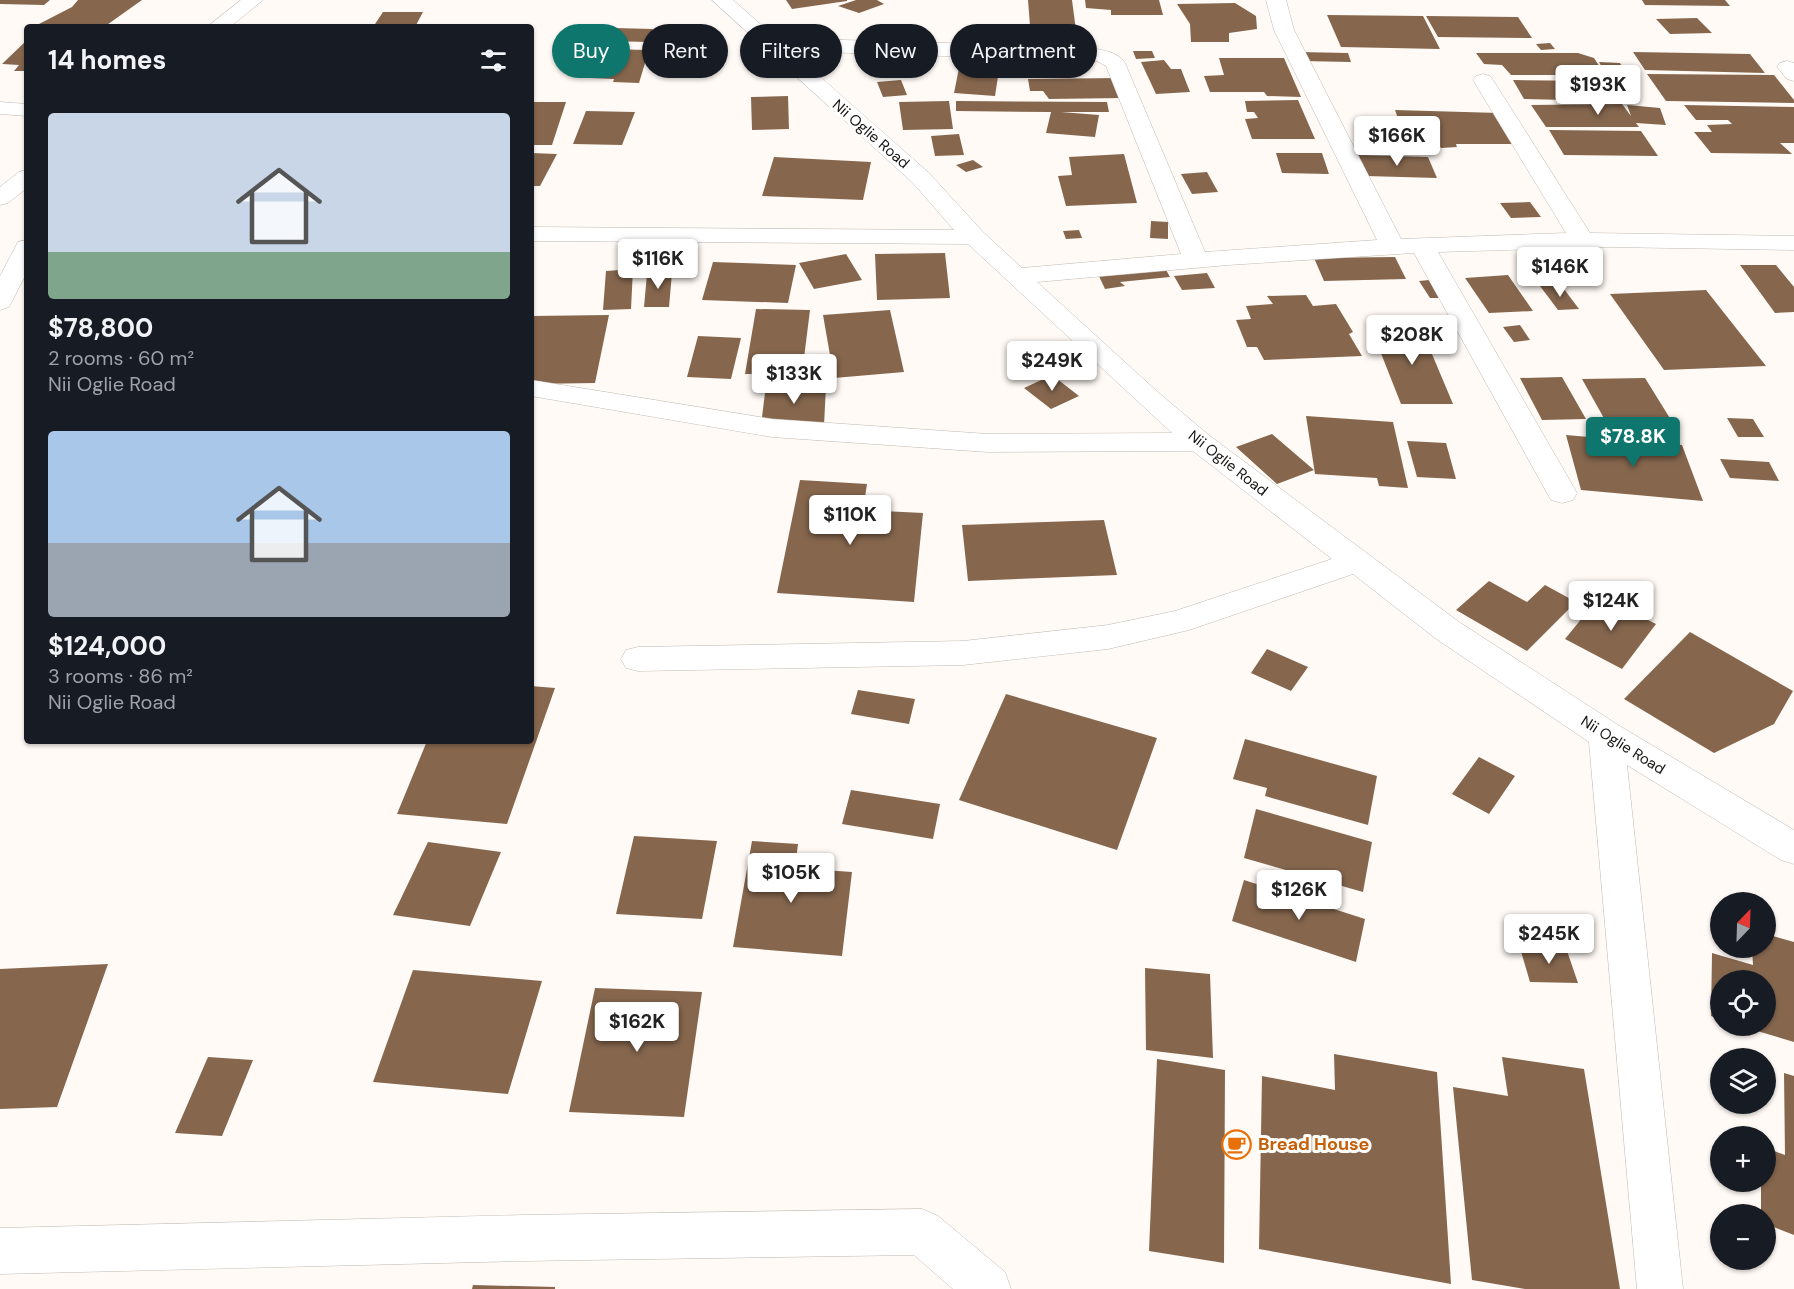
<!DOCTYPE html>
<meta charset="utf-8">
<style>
:root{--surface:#171b24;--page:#242831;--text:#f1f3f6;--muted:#9ea1a6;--accent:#0f766e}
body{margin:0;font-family:"DM Sans",sans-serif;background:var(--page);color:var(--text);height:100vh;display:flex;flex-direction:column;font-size:22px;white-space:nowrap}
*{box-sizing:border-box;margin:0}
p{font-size:20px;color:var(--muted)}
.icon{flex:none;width:33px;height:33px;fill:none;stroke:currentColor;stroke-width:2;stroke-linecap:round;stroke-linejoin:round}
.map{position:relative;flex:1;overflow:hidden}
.panel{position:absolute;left:24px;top:24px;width:510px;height:720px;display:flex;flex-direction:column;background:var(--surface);border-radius:6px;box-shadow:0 2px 4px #0004}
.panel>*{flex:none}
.banner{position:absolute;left:552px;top:24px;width:570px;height:54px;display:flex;gap:12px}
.needle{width:39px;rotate:23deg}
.fabs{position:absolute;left:1710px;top:892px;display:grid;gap:12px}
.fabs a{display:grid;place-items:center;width:66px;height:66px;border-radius:50%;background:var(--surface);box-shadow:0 2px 4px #0004;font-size:30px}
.price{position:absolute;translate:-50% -51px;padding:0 14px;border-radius:6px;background:#fff;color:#222;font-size:20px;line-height:39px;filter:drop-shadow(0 2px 3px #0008)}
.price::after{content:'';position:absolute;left:50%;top:36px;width:18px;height:14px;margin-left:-9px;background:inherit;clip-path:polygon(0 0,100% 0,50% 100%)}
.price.selected{background:var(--accent);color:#fff}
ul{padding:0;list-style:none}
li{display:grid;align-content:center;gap:12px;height:318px;padding:0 24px}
li span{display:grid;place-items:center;height:186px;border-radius:6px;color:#555}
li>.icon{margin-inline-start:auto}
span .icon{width:108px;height:108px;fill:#fffc;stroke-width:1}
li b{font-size:26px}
h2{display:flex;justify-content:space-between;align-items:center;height:72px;padding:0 24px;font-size:26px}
.tag{padding:0 21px;border-radius:27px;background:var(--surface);box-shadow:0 2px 4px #0004;font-size:21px;line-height:54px}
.tag.selected{background:var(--accent);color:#fff}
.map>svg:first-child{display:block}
.building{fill:#86674e}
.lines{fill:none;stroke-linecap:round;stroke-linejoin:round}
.minor-casing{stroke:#bfb9b3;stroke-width:1}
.minor{fill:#fff;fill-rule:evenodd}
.labels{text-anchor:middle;stroke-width:6;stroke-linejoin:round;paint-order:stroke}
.street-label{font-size:15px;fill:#171513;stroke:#fff}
.near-food-label{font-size:18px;font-weight:bold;fill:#c56008;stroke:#fff;text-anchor:start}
</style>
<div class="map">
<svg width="1794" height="1289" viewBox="0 0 1794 1289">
<rect width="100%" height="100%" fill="#fffaf5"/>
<path class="building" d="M0,0H50L44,5L0,4Z
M78,0H142L104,27H55L39,24L72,7Z
M786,0H847V1L792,9Z
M856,0H877L884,4L859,13L838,6Z
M1028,0H1072L1077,38H1031Z
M1085,0H1159L1163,15H1111V10L1086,8Z
M1642,0H1725L1730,6L1645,5Z
M1235,3L1256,16L1257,29L1229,33V42H1191L1190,24L1177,4Z
M383,12H423L415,27H373Z
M1327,15L1423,16L1440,49L1341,47Z
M1426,16L1518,17L1532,38L1438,37Z
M1697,18L1712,33L1670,34L1656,19Z
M614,28L653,29L647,42L608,41Z
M27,40V71H14L19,65L2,64Z
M1550,43L1555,49L1541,50L1536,44Z
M601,49L649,50L639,83L613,82L614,79L590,78Z
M1000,51H1017L1016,69L999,68Z
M1133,51H1152L1155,58L1136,59Z
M1298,52L1348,53L1351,62L1301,61Z
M1633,52L1750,54L1765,73L1645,70Z
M1476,53H1578L1594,58L1605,75H1511L1502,65L1484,64Z
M1063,56L1089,58L1088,68L1062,66Z
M1219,58H1284L1301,97L1267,96L1264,92H1210L1204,76L1224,75Z
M1164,60L1171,69H1181L1190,92L1156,94L1141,62Z
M1599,62L1620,63L1625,72L1604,71Z
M959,68L999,70L995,96L954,93Z
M1647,74L1774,75L1794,100V103L1666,101Z
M1118,78L1123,98L1049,99L1043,91H1030L1028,79Z
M901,80L907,95L883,97L877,82Z
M1513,80L1598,81L1611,101L1524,99Z
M788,96L789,129L752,130L751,97Z
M1298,100L1315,139H1252L1245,119L1258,118L1254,112H1247L1245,101Z
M949,101L953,129L903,130L899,102Z
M956,101L1107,102L1109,112H1061L1099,115L1095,137L1046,133L1051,112L956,111Z
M531,102H566L552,145H531Z
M1622,104L1631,116L1627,105L1660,108L1666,125L1636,123L1639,127H1546L1531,105Z
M1684,105L1794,107V143H1780L1792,154L1711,153L1694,132H1712L1707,125L1732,124L1728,120H1696Z
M1395,110L1499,113L1517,144H1456L1457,147L1441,148L1437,142L1407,143Z
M586,111L635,112L622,145L573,144Z
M1549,130L1641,131L1658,156L1564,155Z
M959,134L964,155L935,156L931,136Z
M531,153L557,154L540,186H531Z
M1276,153H1322L1329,174L1282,173Z
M1124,154L1137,203L1066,206L1058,176L1072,175L1069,157Z
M1358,155L1428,157L1437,178L1366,176Z
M774,157L871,162L863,200L762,196Z
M973,160L983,167L966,172L956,165Z
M1207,172L1218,192L1192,194L1181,174Z
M1530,202L1541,217L1511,218L1500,203Z
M1151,221L1168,222V239L1150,238Z
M1079,230L1082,238L1066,239L1063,231Z
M657,241H680L679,260H655Z
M945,253L950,298L877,300L875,254Z
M846,254L862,280L814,289L799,263Z
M1395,257L1406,279L1324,281L1314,258Z
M713,262L796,265L788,303L702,300Z
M1740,265H1776L1794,287V312L1775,313Z
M1165,268L1170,277L1120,282L1125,286L1105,289L1098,274Z
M633,269L631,309L603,310L606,271Z
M672,273L669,307H644L647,274Z
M1207,273L1215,288L1182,290L1174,276Z
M1508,275L1533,311L1489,313L1465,278Z
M1429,280L1440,298H1430L1419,281Z
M1561,285L1579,309L1558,310L1540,286Z
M1706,290L1766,366L1664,370L1610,294Z
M1306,295L1313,306L1336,304L1353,332L1349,334L1362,356L1264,360L1257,347H1247L1236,320L1251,319L1246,306L1273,304L1267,296Z
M756,309L810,310L802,374H745Z
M890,310L904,372L834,378L823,315Z
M609,315L595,383L531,384V316Z
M1520,325L1530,340L1514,342L1503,327Z
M1371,328H1421L1453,404H1401Z
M698,336L741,338L731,379L687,377Z
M1052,375L1079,396L1051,409L1024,388Z
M1562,377L1586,419L1542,420L1520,378Z
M1645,378L1676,428L1610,429L1582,379Z
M766,385L826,386L824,425H761Z
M1306,416L1393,422L1408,488L1379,486L1377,478L1315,474Z
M1727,418L1753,419L1764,437H1738Z
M1272,434L1314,470L1277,484L1236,447Z
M1566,435L1682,445L1703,501L1581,490Z
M1407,441L1446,443L1456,479L1417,477Z
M1720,459L1769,462L1779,481L1730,478Z
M800,480L867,484L863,510L923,513L914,602L777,593Z
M1104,520L1117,575L968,581L962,525Z
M1489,581L1527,602L1545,585L1576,602L1527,651L1456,610Z
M1600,596L1656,624L1622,669L1565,639Z
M1690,632L1793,691L1774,724L1714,753L1624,699Z
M1267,649L1308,667L1291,691L1251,673Z
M531,686L555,688L507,824L397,814L427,741H531Z
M858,690L915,699L909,724L851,714Z
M1006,694L1157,738L1117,850L959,800Z
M1245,739L1377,776L1368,825L1265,796L1267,788L1233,779Z
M1479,757L1515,776L1489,814L1452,794Z
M851,790L940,804L933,839L842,824Z
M1256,809L1372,842L1363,892L1244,858Z
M634,836L717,841L702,919L616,914Z
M752,841L798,844L795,868L852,872L842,956L733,947Z
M428,842L501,852L470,926L393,915Z
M1244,880L1365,919L1356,962L1232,921Z
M1766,934L1794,942V1042L1744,1027L1766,1026V981H1720V1019L1711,1016L1712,953L1753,965L1752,948H1766Z
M1520,948H1566L1578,983L1530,982Z
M108,964L57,1107L0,1109V969Z
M1145,968L1210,974L1213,1058L1146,1050Z
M413,970L542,981L508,1094L373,1082Z
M595,988L702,992L684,1117L569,1112Z
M1334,1054L1437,1072L1451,1284L1259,1249L1262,1076L1335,1090Z
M208,1057L253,1060L222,1136L175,1133Z
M1502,1057L1584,1069L1620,1289H1525L1472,1280L1453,1087L1508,1096Z
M1157,1059L1225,1070L1224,1263L1149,1251Z
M1784,1073L1794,1076V1235L1766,1224V1215H1761V1182H1766V1148L1785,1155Z
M473,1285L555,1287V1289H472Z"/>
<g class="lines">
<defs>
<path id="minor" d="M241,0H263L230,27H207Z
M712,0H733L776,38L1079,47C1094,49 1116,49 1125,63L1205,252L1377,240L1274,30L1266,0H1286L1294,30L1401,239L1566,233L1473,80L1476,76L1483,74L1490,76L1493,80L1590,233L1794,236V250L1608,247L1438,252L1577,493L1573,500L1562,503L1551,500L1547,493L1414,253L1228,265L1037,282L1160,394L1210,436L1459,622L1618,725L1794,830V864L1781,860L1627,765L1683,1289H1637L1589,742L1435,638L1353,574L1189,630L1108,649L963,665L638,671L626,668L621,659L626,650L638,647L963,641L1108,625L1175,611L1332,559L1193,451L988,452L772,437L531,396V380L772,419L988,434L1172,433L968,244L531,241V227L954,230L913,183ZM791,51L1097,61L1106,66L1181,254L1022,268L983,232L929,173Z
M1787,61L1794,63V81L1787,79L1777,67L1780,63Z
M0,102L27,104V116L0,114Z
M27,170V188L8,203L0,205V187L19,172Z
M27,240V272L9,307L0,310V276L18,242Z
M922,1209L938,1216L1005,1272L1011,1289H953L914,1255L524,1261L0,1274V1228L524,1215Z"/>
</defs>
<use href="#minor" class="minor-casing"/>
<use href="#minor" class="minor"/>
</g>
<defs>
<symbol id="cafe-ring" viewBox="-11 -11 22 22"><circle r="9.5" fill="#fff" stroke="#e8710a" stroke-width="1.5"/><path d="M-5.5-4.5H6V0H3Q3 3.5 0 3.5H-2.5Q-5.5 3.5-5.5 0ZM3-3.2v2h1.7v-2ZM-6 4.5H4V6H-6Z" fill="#e8710a"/></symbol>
</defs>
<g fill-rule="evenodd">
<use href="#cafe-ring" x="1220" y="1128" width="33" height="33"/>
</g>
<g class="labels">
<g class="street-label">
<text transform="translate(871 134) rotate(41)" y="5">Nii Oglie Road</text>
<text transform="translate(1228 463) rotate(38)" y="5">Nii Oglie Road</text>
<text transform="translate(1623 745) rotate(32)" y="5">Nii Oglie Road</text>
</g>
<g class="near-food-label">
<text x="1258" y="1150">Bread House</text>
</g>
</g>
</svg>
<div class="fabs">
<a><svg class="needle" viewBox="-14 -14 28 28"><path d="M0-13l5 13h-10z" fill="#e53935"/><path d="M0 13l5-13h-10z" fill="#9ea1a6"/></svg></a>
<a><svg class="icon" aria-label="locate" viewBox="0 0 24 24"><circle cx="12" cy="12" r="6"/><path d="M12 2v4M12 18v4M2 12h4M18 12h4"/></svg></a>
<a><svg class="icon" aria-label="layers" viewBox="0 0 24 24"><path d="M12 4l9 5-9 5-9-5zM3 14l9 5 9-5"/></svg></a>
<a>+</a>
<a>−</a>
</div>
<b class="price" style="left:1598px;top:116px">$193K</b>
<b class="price" style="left:1397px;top:167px">$166K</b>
<b class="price" style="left:658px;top:290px">$116K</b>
<b class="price" style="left:1560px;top:298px">$146K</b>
<b class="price" style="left:1412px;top:366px">$208K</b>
<b class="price" style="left:1052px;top:392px">$249K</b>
<b class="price" style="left:794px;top:405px">$133K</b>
<b class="price selected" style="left:1633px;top:468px">$78.8K</b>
<b class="price" style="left:850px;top:546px">$110K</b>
<b class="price" style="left:1611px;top:632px">$124K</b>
<b class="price" style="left:791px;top:904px">$105K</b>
<b class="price" style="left:1299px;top:921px">$126K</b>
<b class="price" style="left:1549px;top:965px">$245K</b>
<b class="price" style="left:637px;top:1053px">$162K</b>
<div class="banner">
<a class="tag selected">Buy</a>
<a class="tag">Rent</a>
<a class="tag">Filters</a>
<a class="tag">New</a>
<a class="tag">Apartment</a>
</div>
<section class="panel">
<h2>14 homes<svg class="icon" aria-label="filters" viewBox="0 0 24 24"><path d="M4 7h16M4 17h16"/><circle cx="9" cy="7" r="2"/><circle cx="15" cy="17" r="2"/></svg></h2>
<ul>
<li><span style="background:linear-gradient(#c9d6e8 75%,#7fa58c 0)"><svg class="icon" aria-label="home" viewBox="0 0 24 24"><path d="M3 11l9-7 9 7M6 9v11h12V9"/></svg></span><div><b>$78,800</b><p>2 rooms · 60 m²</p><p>Nii Oglie Road</p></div></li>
<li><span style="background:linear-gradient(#a9c7e8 60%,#9aa5b1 0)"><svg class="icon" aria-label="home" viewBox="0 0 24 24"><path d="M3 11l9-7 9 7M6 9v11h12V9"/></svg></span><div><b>$124,000</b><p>3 rooms · 86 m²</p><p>Nii Oglie Road</p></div></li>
</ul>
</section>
</div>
